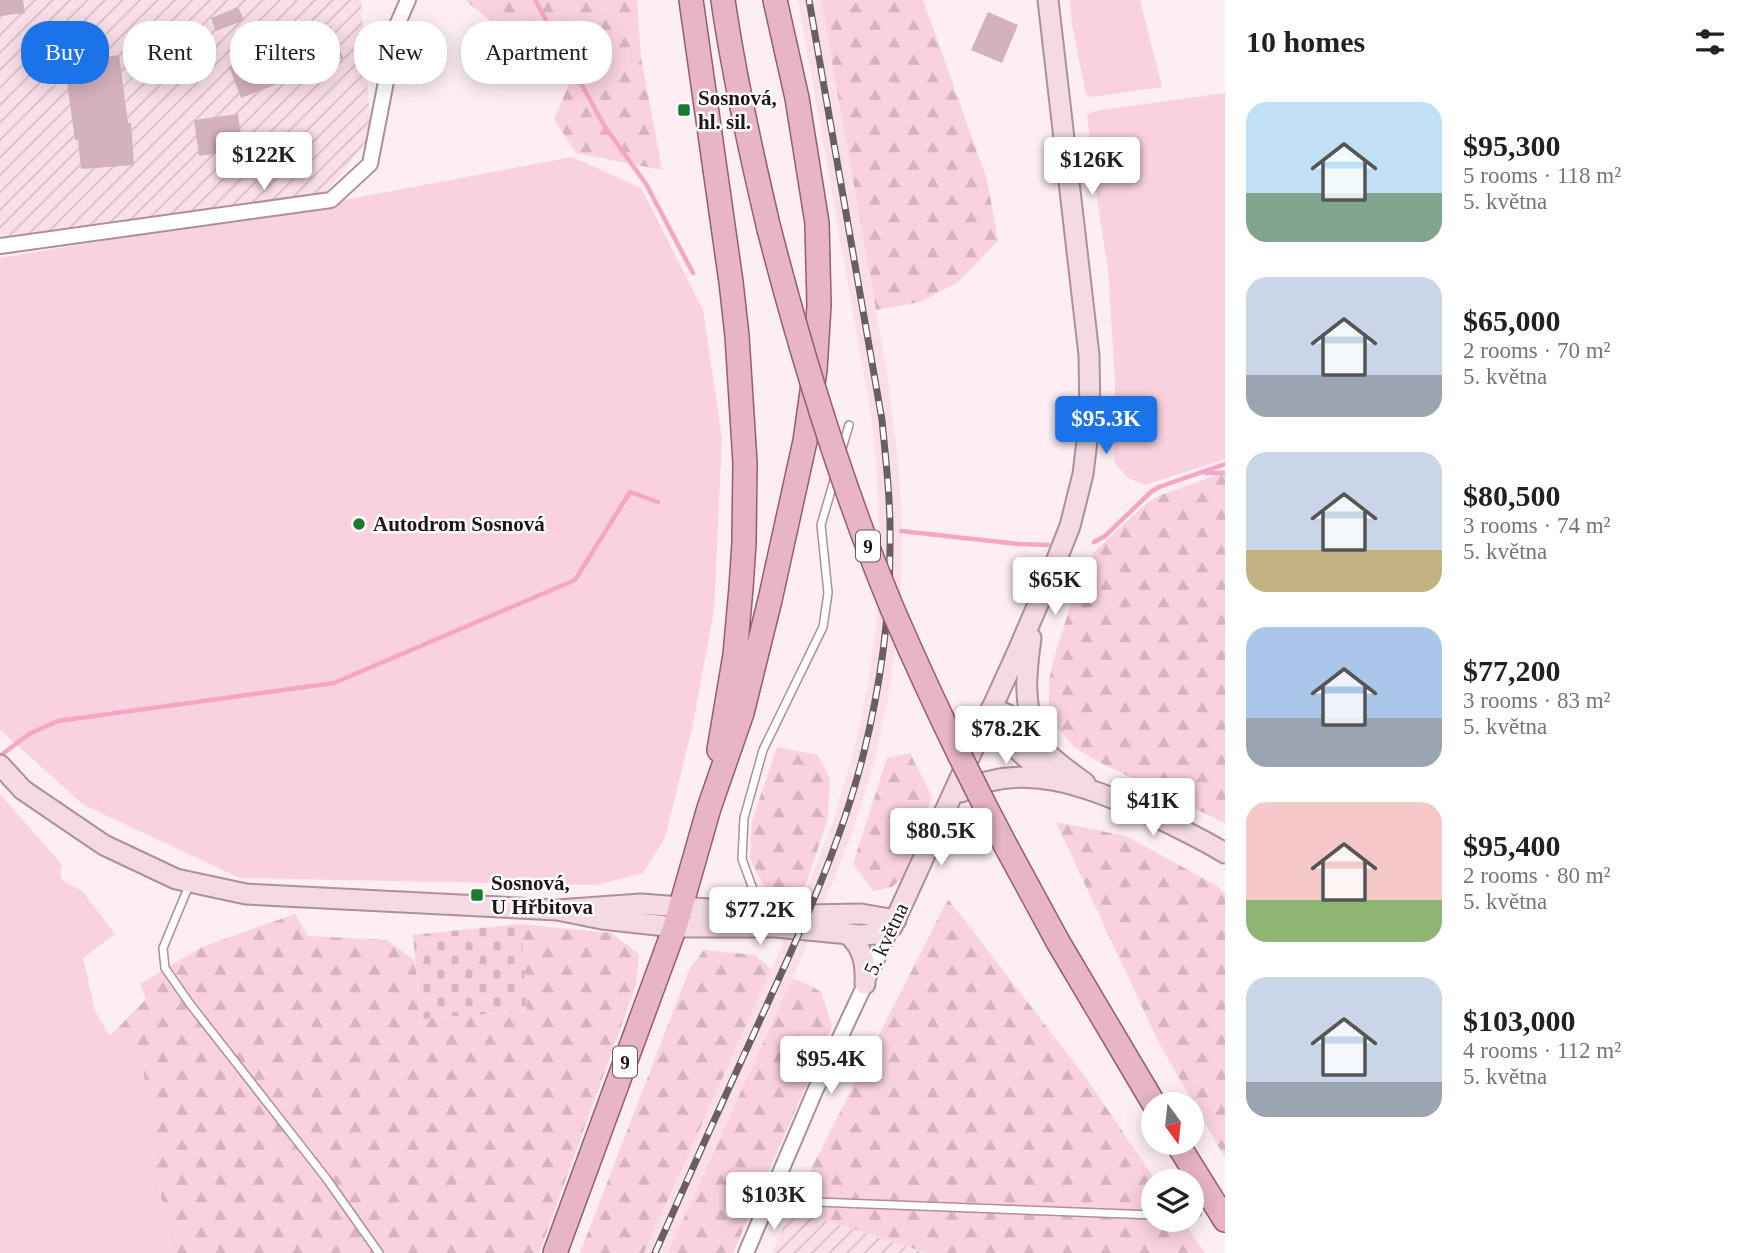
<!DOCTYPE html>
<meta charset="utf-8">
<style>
:root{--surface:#fff;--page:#f2f2f2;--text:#202124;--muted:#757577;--accent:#1a73e8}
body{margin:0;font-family:Georgia,serif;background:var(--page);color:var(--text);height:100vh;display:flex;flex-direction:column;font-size:26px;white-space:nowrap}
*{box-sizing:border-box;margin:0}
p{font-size:23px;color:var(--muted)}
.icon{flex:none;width:38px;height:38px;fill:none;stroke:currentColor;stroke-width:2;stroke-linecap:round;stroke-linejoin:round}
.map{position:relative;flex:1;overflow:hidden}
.drawer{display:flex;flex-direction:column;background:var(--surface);width:525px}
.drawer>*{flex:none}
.guide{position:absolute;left:21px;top:21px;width:665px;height:63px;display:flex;gap:14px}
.needle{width:46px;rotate:165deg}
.tools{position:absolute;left:1141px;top:1092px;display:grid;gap:14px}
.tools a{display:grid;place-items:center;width:63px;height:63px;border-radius:50%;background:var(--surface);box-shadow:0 4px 18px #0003;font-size:35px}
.price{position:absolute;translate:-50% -60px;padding:0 16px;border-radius:7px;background:#fff;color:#222;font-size:23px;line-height:46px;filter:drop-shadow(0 2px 4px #0008)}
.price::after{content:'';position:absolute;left:50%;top:42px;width:21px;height:16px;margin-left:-10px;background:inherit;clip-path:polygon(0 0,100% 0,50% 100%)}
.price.current{background:var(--accent);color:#fff}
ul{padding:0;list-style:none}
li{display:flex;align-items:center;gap:21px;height:175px;padding:0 21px}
li span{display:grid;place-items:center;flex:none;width:196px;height:140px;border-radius:21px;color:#555}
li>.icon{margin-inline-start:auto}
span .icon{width:84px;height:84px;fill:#fffc;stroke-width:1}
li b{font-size:30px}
h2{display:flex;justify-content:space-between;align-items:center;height:84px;padding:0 21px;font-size:30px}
.chip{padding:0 24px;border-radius:28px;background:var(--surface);box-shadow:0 4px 18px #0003;font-size:24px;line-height:63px}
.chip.current{background:var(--accent);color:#fff}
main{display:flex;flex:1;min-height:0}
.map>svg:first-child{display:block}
.built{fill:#fadfe8}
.industrial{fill:url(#industrial-furrows)}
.grass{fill:#f9d1df}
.forest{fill:url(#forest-firs)}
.cemetery{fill:url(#cemetery-stones)}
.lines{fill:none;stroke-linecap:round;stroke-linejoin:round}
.stream{stroke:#f6a6c4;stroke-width:4.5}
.building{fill:#d4b2bd}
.lane-casing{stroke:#af8f9a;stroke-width:10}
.street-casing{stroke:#af8f9a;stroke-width:18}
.secondary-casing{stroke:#af8f9a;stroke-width:23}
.primary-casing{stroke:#975c73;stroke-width:26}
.lane{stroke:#fff;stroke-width:7}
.street{stroke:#fff;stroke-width:14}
.secondary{stroke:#f3dae3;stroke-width:19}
.primary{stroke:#e7b4c8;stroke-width:23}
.rail-casing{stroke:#6a5e63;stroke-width:7}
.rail{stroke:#fff;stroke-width:4.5;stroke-dasharray:13;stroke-linecap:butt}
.primary-bridge-casing{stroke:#975c73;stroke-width:26;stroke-linecap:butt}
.primary-bridge{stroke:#e7b4c8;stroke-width:23}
.poi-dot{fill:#1b7b2c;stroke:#fff;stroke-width:2.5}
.labels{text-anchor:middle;stroke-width:5;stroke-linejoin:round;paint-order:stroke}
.shield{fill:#fff;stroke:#635a5e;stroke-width:2}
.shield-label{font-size:19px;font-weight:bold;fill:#201419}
.poi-label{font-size:21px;font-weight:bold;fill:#201419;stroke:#fff;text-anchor:start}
.street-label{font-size:21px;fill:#201419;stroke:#fff}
</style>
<main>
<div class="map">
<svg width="1225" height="1253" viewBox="0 0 1225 1253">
<defs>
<pattern id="industrial-furrows" width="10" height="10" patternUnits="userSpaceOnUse" patternTransform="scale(1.75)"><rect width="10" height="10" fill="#fadfe8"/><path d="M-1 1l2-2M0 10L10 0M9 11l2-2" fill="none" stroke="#d6bec6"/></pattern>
<pattern id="forest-firs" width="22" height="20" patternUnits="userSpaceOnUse" patternTransform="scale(1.75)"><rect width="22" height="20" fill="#f9d1df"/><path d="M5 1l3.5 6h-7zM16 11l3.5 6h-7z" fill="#d5b3bf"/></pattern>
<pattern id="cemetery-stones" width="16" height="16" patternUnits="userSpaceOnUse" patternTransform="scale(1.75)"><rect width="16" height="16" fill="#f9d1df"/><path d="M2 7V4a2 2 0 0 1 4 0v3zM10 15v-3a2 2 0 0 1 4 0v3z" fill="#d5b3bf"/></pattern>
</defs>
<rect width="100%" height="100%" fill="#fceef3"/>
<path class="built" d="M798,0H821L888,377L898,461L902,523L901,595L896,646L887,703L875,760L854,828L832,884L792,979L668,1253H644L771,970L812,876L833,821L853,754L865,699L874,643L879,593L880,545L876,463L872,421Z"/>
<path class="industrial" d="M0,0H361L371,135L327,192L0,239Z
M791,1209L927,1253H772Z"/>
<path class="grass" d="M1070,0H1140L1162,87L1092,97L1086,95L1072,25Z
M1225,93V459L1145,485L1128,478L1114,462L1115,381L1108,269L1100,219L1087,114L1101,110Z
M572,157L641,188L703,310L722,438L714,610L692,728L665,838L643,873L596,885L240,878L84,805L0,730V258L318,205Z
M0,794L62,865L60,872L62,880L82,891L115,934L83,958L95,1011L109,1035L124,1036L141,1053L158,1182L173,1253H0Z"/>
<path class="forest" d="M465,0H637L641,58L662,170L576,153L554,119L569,85Z
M821,0H923L987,180L998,241L958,282L920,302L876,310Z
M1225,472V823L1099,762L1075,748L1055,724L1050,711L1049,698V680L1054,659L1081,571L1094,552L1147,503L1161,495Z
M777,747L818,755L830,779L828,818L797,911L775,907L750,859L752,821Z
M910,753L932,797L903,878L892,887L873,891L853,864L887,758Z
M1056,822L1126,836L1217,886L1225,894V1158L1159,1043Z
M948,899L1086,1078L1156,1181H1153V1220H1182L1205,1253H927L791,1209Z
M295,914L308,936L387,940L415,961L421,1019L527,1011L521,924L611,933L639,954L636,985L539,1253H173L158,1182L141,1053L124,1036H110L146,999L140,984L202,947Z
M704,950L755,955L771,970L644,1253H580L690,968Z
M792,979L807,984L821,992L832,1026L733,1253H668Z"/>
<path class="cemetery" d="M521,924L527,1011L421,1019L413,935Z"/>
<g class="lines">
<path class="stream" d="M535,0L605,127L646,184L693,273
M1206,473H1225
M901,531L1018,544L1048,545
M1094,542L1105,536L1152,491L1159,487L1225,464
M0,756L29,734L58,721L334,683L575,580L630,492L658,502"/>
</g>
<path class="building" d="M0,0H23L25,13L0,16Z
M238,7L244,20L216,31L211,18Z
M988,12L1018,25L1002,63L971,50Z
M331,26L343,58L241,98L229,66Z
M119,55L128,123H131L134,165L81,169L78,140H75L64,62Z
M238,114L246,171L229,173L227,152L199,156L194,120Z"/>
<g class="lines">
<defs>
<path id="lane" d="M841,452L849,425
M190,883L163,948L165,968L190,1004L326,1178L379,1253
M761,911L742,859L744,818L763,750L823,627L828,593L821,525L835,477
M771,1197L816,1202L1153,1215
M1192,1213H1197"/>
<path id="street" d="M0,246L331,200L370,164L397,25L408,0
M746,1253L815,1091L892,927"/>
<path id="secondary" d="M1031,638C1026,674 1023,701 1036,736
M991,709C1020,715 1027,732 1046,752C1058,764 1071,773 1085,783
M991,709C1003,739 1027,763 1056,778
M0,765L23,790L104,845L176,879L246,894L557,910L641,904L761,913L806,915L861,914L896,920
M961,792C1022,760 1085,786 1143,811C1171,824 1198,837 1225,853
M557,910L602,919L675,927H776L860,935L877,934L892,927L1017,653L1051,574L1070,526L1083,474L1090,417L1089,355L1048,0
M846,933C863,946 866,963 865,984"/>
<path id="primary" d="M691,0L731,282L737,336L745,463L744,543L741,588L735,655L719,750
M723,0C734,77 751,153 769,229
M1007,848L1058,942L1154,1104
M1177,1143L1225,1220
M555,1253L675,927L709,808L742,713L770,600L805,441L815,370L819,305L817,223L797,98L775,0"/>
</defs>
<use href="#lane" class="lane-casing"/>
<use href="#street" class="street-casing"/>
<use href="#secondary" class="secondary-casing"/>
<use href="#primary" class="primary-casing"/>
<use href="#lane" class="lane"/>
<use href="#street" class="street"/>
<use href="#secondary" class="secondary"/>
<use href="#primary" class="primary"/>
<defs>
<path id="rail" d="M655,1253C691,1171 728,1089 766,1007C803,926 841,843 863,756C880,688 890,617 890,547C891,504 886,462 882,420L809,0"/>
</defs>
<use href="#rail" class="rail-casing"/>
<use href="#rail" class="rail"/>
<defs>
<path id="primary-bridge" d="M769,229C802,357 841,485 892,608C927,689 965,769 1007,848"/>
</defs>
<use href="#primary-bridge" class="primary-bridge-casing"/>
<use href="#primary-bridge" class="primary-bridge"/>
</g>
<g class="poi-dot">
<rect x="677" y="103" width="14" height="14" rx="3.5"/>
<circle cx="359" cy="524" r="7"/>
<rect x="470" y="888" width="14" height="14" rx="3.5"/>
</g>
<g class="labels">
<g class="shield">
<rect x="856" y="530.5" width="24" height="31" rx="5"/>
<rect x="613" y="1046.5" width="24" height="31" rx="5"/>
</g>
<g class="shield-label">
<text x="868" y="553">9</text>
<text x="625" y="1069">9</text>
</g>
<g class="poi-label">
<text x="698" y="105">Sosnová,<tspan x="698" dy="24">hl. sil.</tspan></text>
<text x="373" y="531">Autodrom Sosnová</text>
<text x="491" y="890">Sosnová,<tspan x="491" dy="24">U Hřbitova</tspan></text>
</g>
<g class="street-label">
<text transform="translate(886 939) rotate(-65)" y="7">5. května</text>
</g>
</g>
</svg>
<div class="tools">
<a><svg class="needle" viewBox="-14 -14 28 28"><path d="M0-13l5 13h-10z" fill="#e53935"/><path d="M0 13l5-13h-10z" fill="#757577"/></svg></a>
<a><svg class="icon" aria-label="layers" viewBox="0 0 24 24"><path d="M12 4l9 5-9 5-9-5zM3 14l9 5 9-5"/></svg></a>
</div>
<b class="price" style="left:264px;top:192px">$122K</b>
<b class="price" style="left:1092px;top:197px">$126K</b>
<b class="price current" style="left:1106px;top:456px">$95.3K</b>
<b class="price" style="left:1055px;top:617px">$65K</b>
<b class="price" style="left:1006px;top:766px">$78.2K</b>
<b class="price" style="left:1153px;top:838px">$41K</b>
<b class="price" style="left:941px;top:868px">$80.5K</b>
<b class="price" style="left:760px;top:947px">$77.2K</b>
<b class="price" style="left:831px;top:1096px">$95.4K</b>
<b class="price" style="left:774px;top:1232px">$103K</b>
<div class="guide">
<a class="chip current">Buy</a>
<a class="chip">Rent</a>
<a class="chip">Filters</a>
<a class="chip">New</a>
<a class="chip">Apartment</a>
</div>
</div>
<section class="drawer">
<h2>10 homes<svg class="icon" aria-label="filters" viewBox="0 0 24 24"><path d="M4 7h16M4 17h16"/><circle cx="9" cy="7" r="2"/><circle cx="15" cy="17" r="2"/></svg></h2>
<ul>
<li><span style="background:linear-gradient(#bfe0f5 65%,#7fa58c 0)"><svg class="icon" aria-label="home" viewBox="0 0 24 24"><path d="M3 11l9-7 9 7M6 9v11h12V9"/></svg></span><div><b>$95,300</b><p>5 rooms · 118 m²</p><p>5. května</p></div></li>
<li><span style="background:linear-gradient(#c9d6e8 70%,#9aa5b1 0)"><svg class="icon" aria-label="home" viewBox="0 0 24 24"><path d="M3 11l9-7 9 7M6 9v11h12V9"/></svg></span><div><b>$65,000</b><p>2 rooms · 70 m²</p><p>5. května</p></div></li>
<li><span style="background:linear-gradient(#c9d6e8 70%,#c2b280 0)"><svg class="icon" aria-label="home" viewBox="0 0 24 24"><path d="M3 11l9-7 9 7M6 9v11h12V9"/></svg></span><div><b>$80,500</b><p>3 rooms · 74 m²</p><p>5. května</p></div></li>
<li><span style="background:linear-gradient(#a9c7e8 65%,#9aa5b1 0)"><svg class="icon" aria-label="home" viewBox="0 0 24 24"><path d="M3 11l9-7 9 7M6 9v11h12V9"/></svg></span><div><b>$77,200</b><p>3 rooms · 83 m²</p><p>5. května</p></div></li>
<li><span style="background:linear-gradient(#f6c9c9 70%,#8fb573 0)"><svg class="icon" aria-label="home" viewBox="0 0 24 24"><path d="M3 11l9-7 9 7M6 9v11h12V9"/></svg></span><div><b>$95,400</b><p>2 rooms · 80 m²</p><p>5. května</p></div></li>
<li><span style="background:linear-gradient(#c9d6e8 75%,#9aa5b1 0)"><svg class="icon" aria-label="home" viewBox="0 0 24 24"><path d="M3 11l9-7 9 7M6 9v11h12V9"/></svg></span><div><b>$103,000</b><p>4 rooms · 112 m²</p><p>5. května</p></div></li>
</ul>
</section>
</main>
